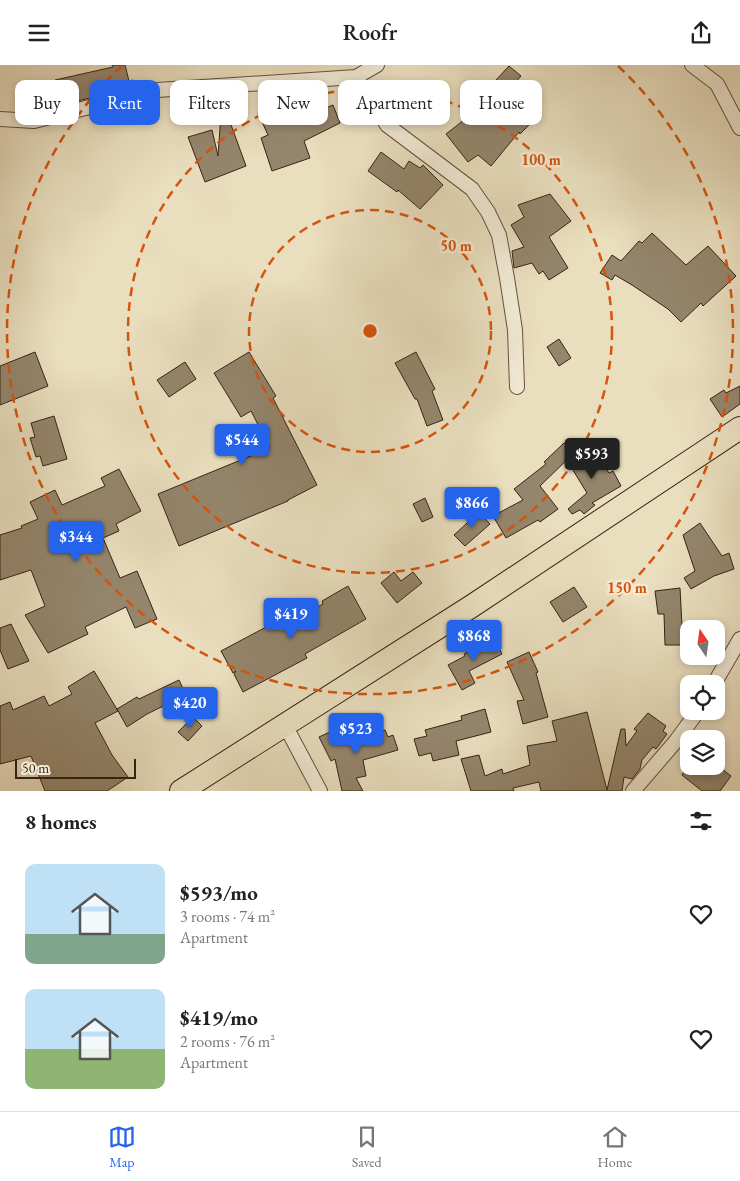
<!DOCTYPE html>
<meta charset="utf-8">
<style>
:root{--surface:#fff;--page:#f2f2f2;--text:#222;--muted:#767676;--line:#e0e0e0;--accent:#2563eb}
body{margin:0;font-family:"EB Garamond",serif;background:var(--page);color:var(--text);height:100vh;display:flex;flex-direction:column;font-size:19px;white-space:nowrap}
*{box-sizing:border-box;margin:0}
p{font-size:16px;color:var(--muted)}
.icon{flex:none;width:28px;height:28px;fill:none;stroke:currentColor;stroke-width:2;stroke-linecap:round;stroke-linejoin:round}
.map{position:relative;height:726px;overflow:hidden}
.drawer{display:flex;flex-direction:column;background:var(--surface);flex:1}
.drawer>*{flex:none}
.hud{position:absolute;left:15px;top:15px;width:710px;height:45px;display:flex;gap:10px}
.needle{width:32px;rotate:347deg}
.tools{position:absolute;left:680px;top:555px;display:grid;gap:10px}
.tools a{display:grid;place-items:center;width:45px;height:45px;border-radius:10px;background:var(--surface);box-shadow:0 2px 8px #0003;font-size:25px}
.scale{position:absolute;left:15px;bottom:12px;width:121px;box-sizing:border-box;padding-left:5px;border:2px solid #372414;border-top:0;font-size:14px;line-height:18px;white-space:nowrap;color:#372414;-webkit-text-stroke:4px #f1ead5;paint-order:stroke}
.price{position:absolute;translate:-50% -42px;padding:0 11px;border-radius:5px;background:var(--accent);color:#fff;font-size:16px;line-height:32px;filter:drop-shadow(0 1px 2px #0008)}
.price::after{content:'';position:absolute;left:50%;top:30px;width:15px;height:11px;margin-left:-8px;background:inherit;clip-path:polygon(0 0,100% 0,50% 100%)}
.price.selected{background:#222;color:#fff}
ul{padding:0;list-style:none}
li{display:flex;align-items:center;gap:15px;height:125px;padding:0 25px}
li span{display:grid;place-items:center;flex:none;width:140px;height:100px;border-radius:10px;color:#555}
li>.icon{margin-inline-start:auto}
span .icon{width:60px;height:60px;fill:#fffc;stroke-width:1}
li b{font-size:21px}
h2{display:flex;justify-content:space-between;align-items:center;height:60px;padding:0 25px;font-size:21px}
.chip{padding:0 18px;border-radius:10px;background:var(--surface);box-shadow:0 2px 8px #0003;font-size:18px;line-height:45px}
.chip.selected{background:var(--accent);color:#fff}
header{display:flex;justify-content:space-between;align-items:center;height:65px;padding:0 25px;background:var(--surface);font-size:22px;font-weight:600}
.menu{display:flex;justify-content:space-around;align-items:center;height:70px;border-top:1px solid var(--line);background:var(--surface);font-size:14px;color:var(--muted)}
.menu a{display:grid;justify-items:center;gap:2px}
.menu .selected{color:var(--accent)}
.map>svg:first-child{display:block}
.building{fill:#94856c;stroke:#372414}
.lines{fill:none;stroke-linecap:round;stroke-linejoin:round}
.minor-casing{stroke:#64523e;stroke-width:16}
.trunk-casing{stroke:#372414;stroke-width:24}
.minor{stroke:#f1ead5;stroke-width:14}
.trunk{stroke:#e9debe;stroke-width:22}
.ring{fill:none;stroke:#d6540d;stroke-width:2.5;stroke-dasharray:9 6}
.centre{fill:#d6540d;stroke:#f1ead5;stroke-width:2.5}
.ring-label{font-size:15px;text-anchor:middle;font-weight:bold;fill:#d6540d;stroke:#f1ead5;stroke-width:5;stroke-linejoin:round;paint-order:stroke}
</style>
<header><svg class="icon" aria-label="menu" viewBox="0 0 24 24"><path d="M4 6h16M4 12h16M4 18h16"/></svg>Roofr<svg class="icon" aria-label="share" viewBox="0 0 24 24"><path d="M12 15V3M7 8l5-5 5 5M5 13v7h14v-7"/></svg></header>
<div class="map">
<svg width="740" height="726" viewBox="0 0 740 726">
<rect width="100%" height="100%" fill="#e9debe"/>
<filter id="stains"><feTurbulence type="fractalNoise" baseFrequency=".004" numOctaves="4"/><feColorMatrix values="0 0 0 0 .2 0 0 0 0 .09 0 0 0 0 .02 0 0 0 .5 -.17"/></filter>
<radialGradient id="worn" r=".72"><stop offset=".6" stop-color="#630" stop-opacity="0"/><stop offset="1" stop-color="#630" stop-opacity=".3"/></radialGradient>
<path class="building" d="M112,0H125L129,16L133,15L135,22L61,40L55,15L113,2Z
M509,1L521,11L515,18L542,47L520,69L519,67L491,101L478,90L468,97L446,69L469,51L465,46L501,19L496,15Z
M319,33L323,44L333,40L340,58L304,76L310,93L272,106L261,73L268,70L258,48L289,34L293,43Z
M222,35L246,101L205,117L188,72L212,65L218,91Z
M381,87L404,104L409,96L420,103L423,100L443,120L420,144L398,125L397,127L368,106Z
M550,129L571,156L549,172L568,203L549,215L543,206L539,209L532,198L514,203L512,186L524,182L511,160L524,152L518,140Z
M652,168L686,200L708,181L736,211L703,241L701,238L681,257L668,244L632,220L615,210L612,215L600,208L612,190L621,196L639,176L642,178Z
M559,274L571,293L559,301L547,282Z
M35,287L48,321L0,340V301Z
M249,287L276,331L273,333L317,420L288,435V436L179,481L158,429L270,383L251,346L241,352L214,308Z
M416,287L435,324L432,326L443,355L427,361L417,334H415L395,298Z
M185,297L196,314L169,332L157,315Z
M740,321V339L722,352L710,334L724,325L726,328Z
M54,351L67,394L43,401L40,391L36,392L30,373L35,372L31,358Z
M564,378L574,388L540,421L558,444L540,457L538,455L506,473L493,451L523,435L514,424L546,399L544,397Z
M592,382L609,408L613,406L621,421L592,438L595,440L584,449L580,445L572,449L568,444L587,428L568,397Z
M119,404L141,446L116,459L119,466L103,473L120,513L137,506L157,554L135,563L126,542L85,562L88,569L48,588L25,550L45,541L31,505L0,515V470L22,463L21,461L38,454L30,437L55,425L62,440L105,421L101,413Z
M425,433L433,452L422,457L413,439Z
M479,447L490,459L465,481L454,470Z
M700,458L722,491L729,488L734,504L714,511L691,524L684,513L695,506L683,470Z
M394,507L401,516L413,507L422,518L397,538L381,518Z
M348,521L366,554L305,589L307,593L243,627L234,609L236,606L233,608L221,586L285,552L288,558L323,539L322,536Z
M574,522L587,542L563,557L550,537Z
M680,523L683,580H665L664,549H658L655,526Z
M11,559L29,596L8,604L0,585V563Z
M494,573L502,589L469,606L475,618L462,625L448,600L465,591L464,589Z
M529,587L538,607L536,608L548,652L523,659L517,636L524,635L507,597Z
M94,606L118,646L95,658L112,690L128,712L107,726H45L31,691L0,699V641L10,637L13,645L44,631L49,641L72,629L68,622Z
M179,615L186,630L147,649L127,662L117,644L137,632L139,634Z
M485,644L491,667L456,676L459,690L433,696L431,688L419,691L414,674L427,671L425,665L462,655L461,651Z
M587,647L607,725L621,664H625L626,681L637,666L634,664L648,648L666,661L663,666L667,669L656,684L653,682L642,695L640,704L632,714L624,712L622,726H541L539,717L513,723L514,726H471L461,694L479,690L485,711L502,704L503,709L530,700L527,681L557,676L552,656Z
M193,652L202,661L188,676L178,667Z
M385,665L388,672L393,670L398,685L363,695L366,711L356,713L363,726H342L335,694L331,696L319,672L332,666L338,678L351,671L353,674Z
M687,701H718L731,711L720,726H702L682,710Z"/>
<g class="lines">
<defs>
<path id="minor" d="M692,0L717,19L740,63
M356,12L387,60L472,124L488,147L499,170L507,213L515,265L517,322
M0,54L34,56L157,25L356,12L377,0
M714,619L740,574
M285,660L320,726
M633,726L676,676L698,646"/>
<path id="trunk" d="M181,726L472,541L740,363"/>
</defs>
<use href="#minor" class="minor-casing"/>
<use href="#trunk" class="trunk-casing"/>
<use href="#minor" class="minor"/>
<use href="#trunk" class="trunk"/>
</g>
<g class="ring">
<circle cx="370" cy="266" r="121"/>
<circle cx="370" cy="266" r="242"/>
<path d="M618 1A363 363 0 1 1 122 1"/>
</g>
<circle cx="370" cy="266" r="8" class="centre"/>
<g class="ring-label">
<text x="541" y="100">100 m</text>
<text x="456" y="186">50 m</text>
<text x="627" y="528">150 m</text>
</g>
<rect width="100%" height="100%" filter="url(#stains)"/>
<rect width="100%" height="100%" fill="url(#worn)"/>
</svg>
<div class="tools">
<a><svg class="needle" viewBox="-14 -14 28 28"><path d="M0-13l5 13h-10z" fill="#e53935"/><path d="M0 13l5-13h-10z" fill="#767676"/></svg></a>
<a><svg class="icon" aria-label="locate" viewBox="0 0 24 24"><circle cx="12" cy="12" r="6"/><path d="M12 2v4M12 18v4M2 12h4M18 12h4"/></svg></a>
<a><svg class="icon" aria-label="layers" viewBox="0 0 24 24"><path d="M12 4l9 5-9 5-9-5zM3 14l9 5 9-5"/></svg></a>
</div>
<div class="scale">50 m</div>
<b class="price" style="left:242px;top:401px">$544</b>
<b class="price selected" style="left:592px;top:415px">$593</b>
<b class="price" style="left:472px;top:464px">$866</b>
<b class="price" style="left:76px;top:498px">$344</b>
<b class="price" style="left:291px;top:575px">$419</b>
<b class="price" style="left:474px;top:597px">$868</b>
<b class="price" style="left:190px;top:664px">$420</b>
<b class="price" style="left:356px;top:690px">$523</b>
<div class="hud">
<a class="chip">Buy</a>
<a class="chip selected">Rent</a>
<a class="chip">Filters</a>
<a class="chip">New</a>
<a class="chip">Apartment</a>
<a class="chip">House</a>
</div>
</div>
<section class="drawer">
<h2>8 homes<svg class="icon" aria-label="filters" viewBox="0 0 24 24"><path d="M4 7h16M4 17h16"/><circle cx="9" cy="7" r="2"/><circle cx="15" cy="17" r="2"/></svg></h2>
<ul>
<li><span style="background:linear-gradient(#bfe0f5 70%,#7fa58c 0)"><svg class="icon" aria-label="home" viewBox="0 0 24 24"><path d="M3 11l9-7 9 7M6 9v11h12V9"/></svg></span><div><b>$593/mo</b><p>3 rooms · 74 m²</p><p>Apartment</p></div><svg class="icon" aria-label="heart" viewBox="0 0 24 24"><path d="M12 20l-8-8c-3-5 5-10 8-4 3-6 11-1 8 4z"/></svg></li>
<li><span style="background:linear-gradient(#bfe0f5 60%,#8fb573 0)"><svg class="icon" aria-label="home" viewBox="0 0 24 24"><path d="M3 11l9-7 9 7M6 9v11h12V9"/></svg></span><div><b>$419/mo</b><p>2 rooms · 76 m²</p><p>Apartment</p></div><svg class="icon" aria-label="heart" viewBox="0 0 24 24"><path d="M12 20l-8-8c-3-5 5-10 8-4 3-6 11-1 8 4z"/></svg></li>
</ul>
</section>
<nav class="menu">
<a class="selected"><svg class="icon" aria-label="map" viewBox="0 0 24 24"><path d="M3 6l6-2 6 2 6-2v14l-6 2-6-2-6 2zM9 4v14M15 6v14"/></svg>Map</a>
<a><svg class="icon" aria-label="saved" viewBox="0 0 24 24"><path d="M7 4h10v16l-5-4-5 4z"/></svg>Saved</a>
<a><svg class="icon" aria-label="home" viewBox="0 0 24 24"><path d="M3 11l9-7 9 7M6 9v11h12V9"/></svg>Home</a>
</nav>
